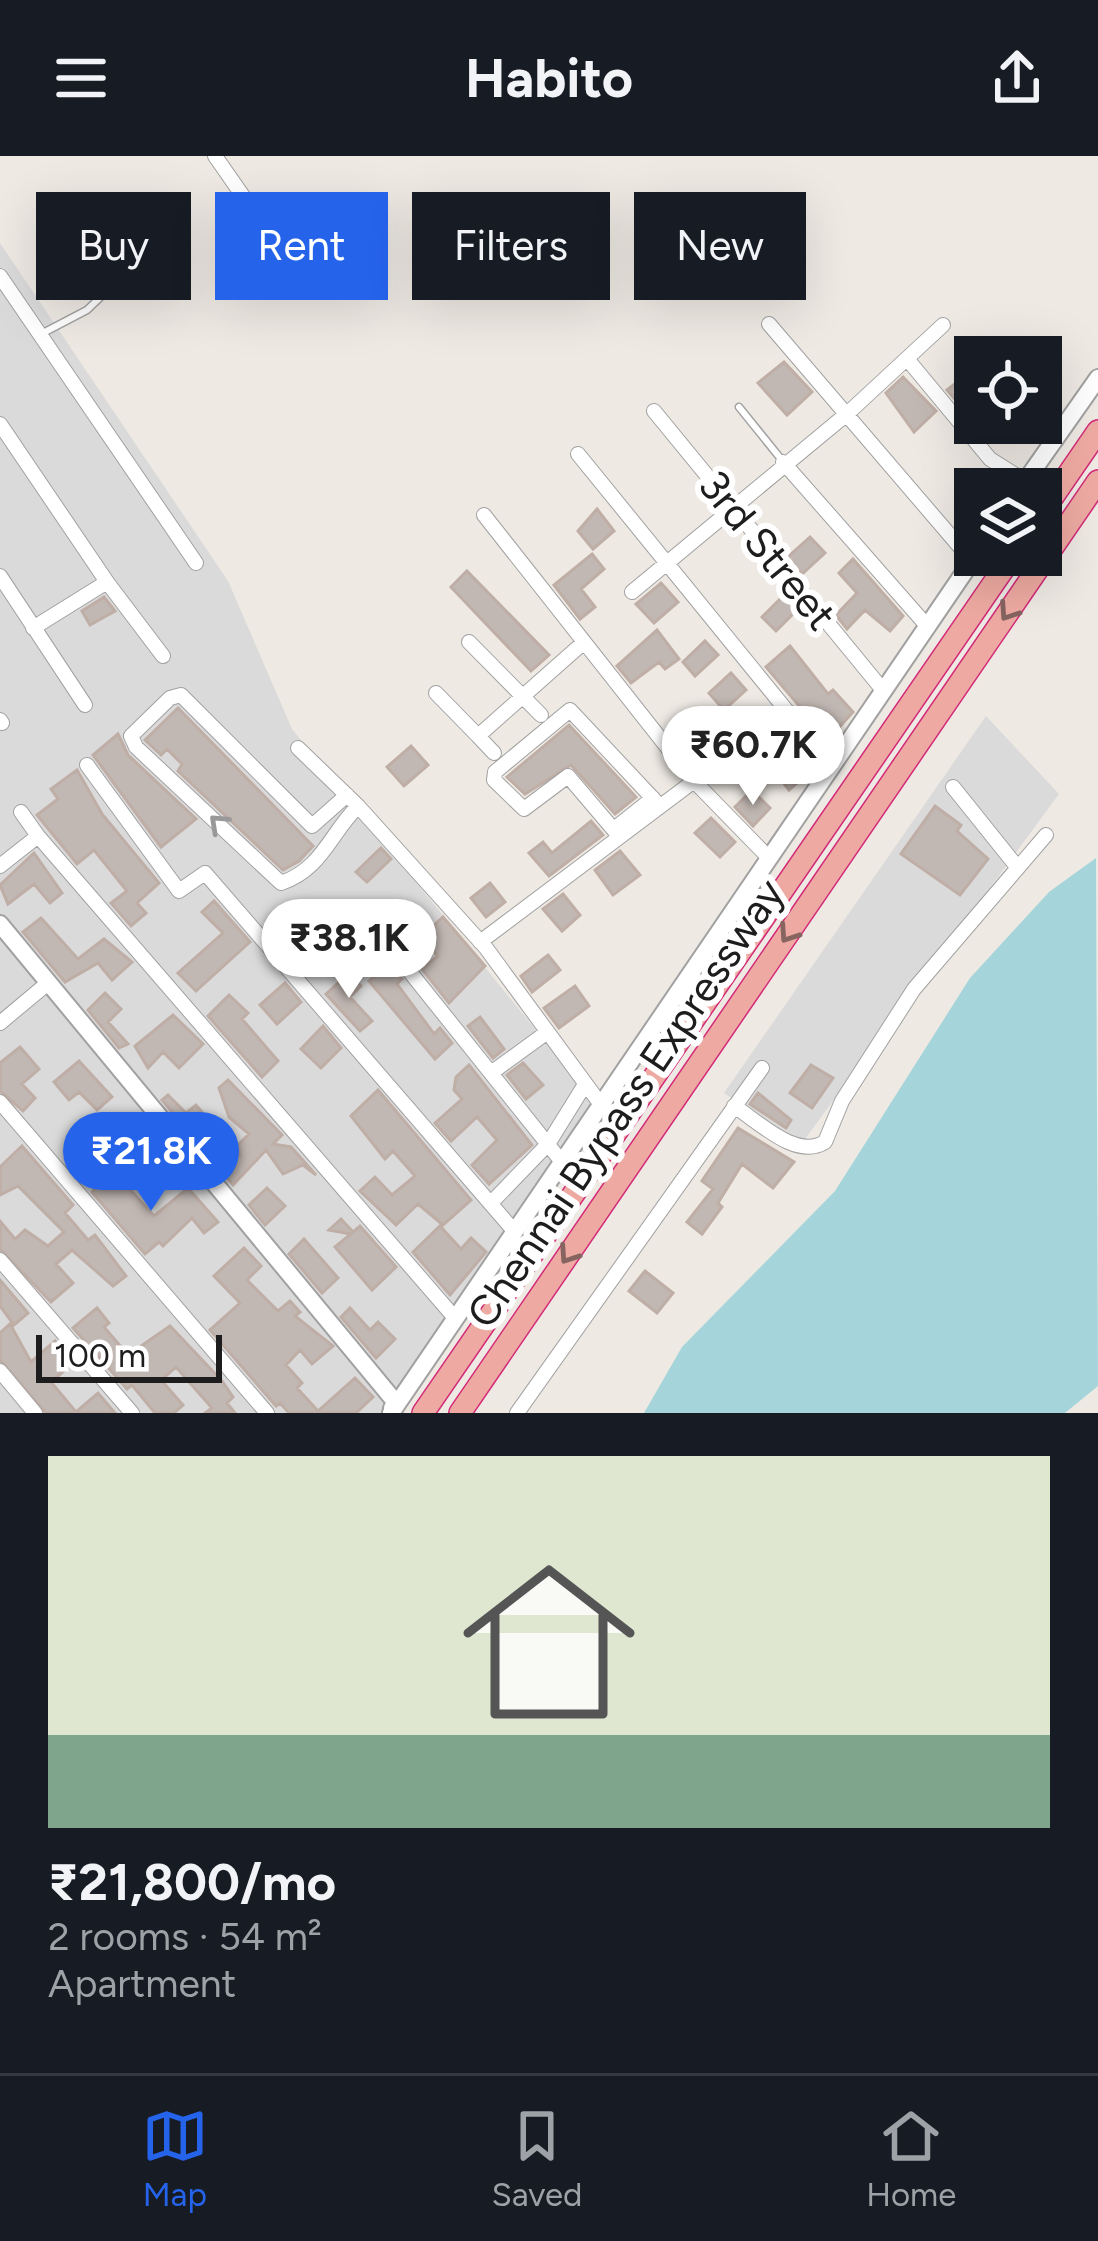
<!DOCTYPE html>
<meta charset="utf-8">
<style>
:root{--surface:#171b24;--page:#242831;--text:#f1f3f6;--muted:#9ea1a6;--line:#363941;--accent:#2563eb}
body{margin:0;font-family:Figtree,sans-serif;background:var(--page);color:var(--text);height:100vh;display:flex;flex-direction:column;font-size:45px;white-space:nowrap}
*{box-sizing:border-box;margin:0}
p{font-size:39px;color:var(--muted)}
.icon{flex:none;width:66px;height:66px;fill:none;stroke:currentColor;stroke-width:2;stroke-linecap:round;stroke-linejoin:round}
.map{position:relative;height:1257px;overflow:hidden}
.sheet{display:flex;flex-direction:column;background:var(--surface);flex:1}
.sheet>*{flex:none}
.hud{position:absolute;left:36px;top:36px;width:1026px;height:108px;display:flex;gap:24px}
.fabs{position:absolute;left:954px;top:180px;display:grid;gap:24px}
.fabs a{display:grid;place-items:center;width:108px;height:108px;border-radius:0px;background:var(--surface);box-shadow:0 12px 48px #0002;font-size:60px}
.scale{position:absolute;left:36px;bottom:30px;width:186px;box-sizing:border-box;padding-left:12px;border:6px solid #1d1d1d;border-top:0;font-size:33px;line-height:42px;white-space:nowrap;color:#1d1d1d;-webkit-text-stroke:9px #fff;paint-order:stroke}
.price{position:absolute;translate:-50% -102px;padding:0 27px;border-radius:42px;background:#fff;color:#222;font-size:39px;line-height:78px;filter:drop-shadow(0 3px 6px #0008)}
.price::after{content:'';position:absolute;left:50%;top:72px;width:36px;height:27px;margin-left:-18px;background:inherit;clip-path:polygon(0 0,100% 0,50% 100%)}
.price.active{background:var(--accent);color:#fff}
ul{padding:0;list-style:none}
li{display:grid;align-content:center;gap:24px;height:636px;padding:0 48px}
li span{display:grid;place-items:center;height:372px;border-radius:0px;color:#555}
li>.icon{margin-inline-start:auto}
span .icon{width:216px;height:216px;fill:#fffc;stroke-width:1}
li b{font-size:51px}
.pill{padding:0 42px;border-radius:0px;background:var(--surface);box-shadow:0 12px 48px #0002;font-size:42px;line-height:108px}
.pill.active{background:var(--accent);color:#fff}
header{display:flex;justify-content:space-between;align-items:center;height:156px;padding:0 48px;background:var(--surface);font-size:54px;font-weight:700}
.menu{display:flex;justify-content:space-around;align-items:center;height:168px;border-top:3px solid var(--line);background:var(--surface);font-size:33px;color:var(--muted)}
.menu a{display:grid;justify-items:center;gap:6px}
.menu .active{color:var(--accent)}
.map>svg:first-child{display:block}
.residential{fill:#dbdada}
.water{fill:#a5d5da}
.building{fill:#c2b8b3;stroke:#bfaea6;stroke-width:3}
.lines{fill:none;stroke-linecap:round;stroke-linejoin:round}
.service-casing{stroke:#a1a1a1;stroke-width:9}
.minor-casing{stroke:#a1a1a1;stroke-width:16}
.tertiary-casing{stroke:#a1a1a1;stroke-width:20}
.trunk-casing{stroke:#d22a78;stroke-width:24}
.service{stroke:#fff;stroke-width:6}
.minor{stroke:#fff;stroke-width:14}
.tertiary{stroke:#fff;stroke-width:16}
.trunk{stroke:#eeaaa2;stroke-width:21}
.oneway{stroke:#866460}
.oneway2{stroke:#999}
.labels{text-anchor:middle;stroke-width:12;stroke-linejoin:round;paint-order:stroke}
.street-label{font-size:42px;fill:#1d1d1d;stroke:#fff}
</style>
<header><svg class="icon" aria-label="menu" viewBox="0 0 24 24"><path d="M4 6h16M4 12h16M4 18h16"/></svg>Habito<svg class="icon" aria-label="share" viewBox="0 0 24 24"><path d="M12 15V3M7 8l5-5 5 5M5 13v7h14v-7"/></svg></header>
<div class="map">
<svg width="1098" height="1257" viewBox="0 0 1098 1257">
<rect width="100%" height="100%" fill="#eee9e3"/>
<path class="residential" d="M0,87L228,425L292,573L599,952L391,1257H0Z
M986,560L1059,638L805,983L795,986L724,937Z"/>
<path class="water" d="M1096,702L1098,1230L1065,1257H644L682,1191L835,1035L970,822L1049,736Z"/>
<path class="building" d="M784,206L812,236L787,259L758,227Z
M975,212V245L964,254L947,234Z
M903,221L936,255L914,276L886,237Z
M597,353L614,375L593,393L578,375Z
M810,381L825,397L802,418L788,401Z
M592,398L604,413L581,433L595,451L580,463L554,429Z
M853,403L903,460L890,475L865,454L847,473L836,459L857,437L839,417Z
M467,415L549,499L531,515L451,431Z
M661,427L678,446L654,467L636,448Z
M785,438L799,452L776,475L762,461Z
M104,441L115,455L90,469L82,455Z
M657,474L679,503L665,513L659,506L631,527L617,510Z
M705,485L718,499L695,520L683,506Z
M790,490L828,538L833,534L853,556L824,588L828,592L813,604L817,609L789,634L757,592L801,552L766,511Z
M731,517L746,534L724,554L709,537Z
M178,552L313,690L299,705L283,714L178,615L182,608L167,593L161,599L145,584Z
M569,569L636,641L615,658L571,609L525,638L507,621Z
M118,578L128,599L196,663L161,691L93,599Z
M411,590L428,609L404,630L387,611Z
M77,614L102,658L159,727L137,747L146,757L131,770L111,747L127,735L94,694L77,708L37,659L58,643L51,633Z
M752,634L770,652L753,670L735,651Z
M935,650L961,669L957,675L988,703L960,739L901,698Z
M711,662L735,686L720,701L695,677Z
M591,665L603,679L549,720L529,697L543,686L552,697Z
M381,692L391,703L367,726L356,716Z
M620,695L640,719L613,739L595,714Z
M34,697L62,737L50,747L34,728L8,748L0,729Z
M490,727L505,746L486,761L471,742Z
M563,738L580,759L562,775L543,753Z
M214,745L250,786L196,835L178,817L223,777L202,756Z
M443,761L485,810L449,847L422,813L438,800L421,781Z
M41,762L78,803L104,783L132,806L112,824L98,807L65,826L23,776Z
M548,799L560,814L532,836L521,820Z
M389,808L402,823L397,828L434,878L440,872L452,887L435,903L369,825Z
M349,817L361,830L350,841L372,865L360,875L326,838Z
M285,827L301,846L277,868L260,849Z
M575,830L589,850L559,872L544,852Z
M105,837L121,853L108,866L128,888L119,892L88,854Z
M229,839L248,857L242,863L278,905L262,921L208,860Z
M173,859L203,888L179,912L163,896L148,912L135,890Z
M480,861L504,893L493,902L468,870Z
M323,870L341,892L321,912L301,893Z
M20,891L39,913L22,928L35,942L23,955L0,935V907Z
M79,905L112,941L97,954L79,936L69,944L54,926Z
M523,907L543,929L526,943L507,919Z
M469,909L532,989L489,1028L472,1009L497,984L477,961L451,985L435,967L462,943L454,934L456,921Z
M811,909L833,922L812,952L790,937Z
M228,924L282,979L273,988L291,991L316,1019L303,1009L283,1018L266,994L233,1029L162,944L168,939L186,957L196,949L241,1001L238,989L249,978L229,961L219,932Z
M378,934L471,1044L443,1069L418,1048L396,1069L360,1035L375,1021L392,1039L415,1020L393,995L385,1003L351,960Z
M758,937L791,964L786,972L750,948Z
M132,966L163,998L164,1008L156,1014L135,999L127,1007L108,989Z
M738,972L794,1006L773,1032L742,1008L718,1047L722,1051L702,1078L687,1066L713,1033L702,1025Z
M22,990L73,1049L65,1057L88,1084L95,1079L126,1120L113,1130L72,1094L56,1108L73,1127L51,1146L0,1093V1065L15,1083L25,1074L48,1090L64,1076L18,1030L0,1039V1011Z
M113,1015L154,1060L188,1032L218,1066L204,1077L192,1062L163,1090L159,1086L145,1098L92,1036Z
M267,1032L285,1050L265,1069L249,1049Z
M341,1063L353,1076L360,1070L396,1111L372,1134L335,1091L351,1078L329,1074Z
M440,1070L461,1093L471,1082L486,1096L450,1139L413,1096Z
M304,1083L338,1122L322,1137L289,1098Z
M244,1092L261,1110L247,1124L278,1155L290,1145L300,1156L295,1160L333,1190L312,1208L300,1194L286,1209L302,1227L297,1232L318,1255L355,1222L373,1241L356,1257H289L280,1247L276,1250L210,1174L240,1147L214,1120Z
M645,1115L673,1137L657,1157L629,1135Z
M0,1124L28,1157L14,1169L0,1150Z
M97,1152L109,1167L104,1171L128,1199L170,1170L222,1225L233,1241L227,1247L235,1257H205L212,1252L176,1211L161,1224L183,1249L174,1257H155L132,1229L127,1233L73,1172Z
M350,1152L370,1174L378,1166L395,1183L376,1202L341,1161Z
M10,1168L31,1206L55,1185L73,1207L51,1226L76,1256L98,1237L115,1257H46L0,1204V1177Z"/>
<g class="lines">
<defs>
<path id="service" d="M43,177L87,154L109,133
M739,251L781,303"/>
<path id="minor" d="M215,0L298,119
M0,120L196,407
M769,168L972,405
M908,204L990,303L1025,325
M654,255L882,533
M0,268L107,426L33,472
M783,306L928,471
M484,359L693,624L769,702
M0,420L85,549
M107,426L163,500
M632,436L848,257L943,169
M469,486L541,559
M436,537L478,580L583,487
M0,564L2,567
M478,580L494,597
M298,592L358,650L486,792L602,950
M87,609L179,735L205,717L515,1076
M953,631L1018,712
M347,639L312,670L181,539L170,542L131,580L136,591L281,727C321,714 330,678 358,650
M21,656L38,680
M614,673L653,642
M619,680L568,620L524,653L494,624L495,616L570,554L660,650
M0,710L38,680L455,1162
M480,786L787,555L578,298
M394,796L562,1006
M0,867L48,827
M491,917L546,877
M0,946L267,1257
M734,950C759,966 796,1004 825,986L842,945L914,833L1046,679
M491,1047L548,988L584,930
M0,1104L132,1257
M0,1215L35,1257
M517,1257L762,912"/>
<path id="tertiary" d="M1020,333L1098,222
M0,768L397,1248L392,1252
M391,1257L976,399"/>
<path id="trunk" d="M1041,358L1098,275
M423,1257L1013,399
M460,1257L1098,325"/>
</defs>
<use href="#service" class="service-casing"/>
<use href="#minor" class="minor-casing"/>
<use href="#tertiary" class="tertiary-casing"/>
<use href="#trunk" class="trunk-casing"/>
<use href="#service" class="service"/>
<use href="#minor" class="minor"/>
<use href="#tertiary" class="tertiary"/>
<use href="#trunk" class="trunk"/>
</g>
<defs><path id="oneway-chevron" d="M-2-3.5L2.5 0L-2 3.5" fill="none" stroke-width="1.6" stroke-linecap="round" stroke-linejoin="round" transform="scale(3)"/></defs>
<g class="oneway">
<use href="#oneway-chevron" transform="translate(1008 456) rotate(124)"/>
<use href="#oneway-chevron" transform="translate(788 778) rotate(124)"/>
<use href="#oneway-chevron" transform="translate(568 1099) rotate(124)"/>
</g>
<use class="oneway2" href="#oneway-chevron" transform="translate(218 667) rotate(-137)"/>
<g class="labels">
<g class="street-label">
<text transform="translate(768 394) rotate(51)" y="15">3rd Street</text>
<text transform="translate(625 947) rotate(-56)" y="15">Chennai Bypass Expressway</text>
</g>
</g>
</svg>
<div class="fabs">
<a><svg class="icon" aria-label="locate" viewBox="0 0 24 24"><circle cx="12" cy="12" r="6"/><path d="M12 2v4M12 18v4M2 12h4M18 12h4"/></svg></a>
<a><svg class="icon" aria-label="layers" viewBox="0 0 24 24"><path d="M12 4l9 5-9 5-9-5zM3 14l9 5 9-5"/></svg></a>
</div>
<div class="scale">100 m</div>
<b class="price" style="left:753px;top:652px">₹60.7K</b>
<b class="price" style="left:349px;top:845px">₹38.1K</b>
<b class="price active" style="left:151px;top:1058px">₹21.8K</b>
<div class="hud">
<a class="pill">Buy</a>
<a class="pill active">Rent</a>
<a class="pill">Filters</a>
<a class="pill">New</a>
</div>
</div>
<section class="sheet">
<ul>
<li><span style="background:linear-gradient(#dfe7d0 75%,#7fa58c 0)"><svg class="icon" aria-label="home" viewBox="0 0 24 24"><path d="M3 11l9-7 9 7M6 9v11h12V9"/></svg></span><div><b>₹21,800/mo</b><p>2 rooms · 54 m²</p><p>Apartment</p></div></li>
</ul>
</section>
<nav class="menu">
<a class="active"><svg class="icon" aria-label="map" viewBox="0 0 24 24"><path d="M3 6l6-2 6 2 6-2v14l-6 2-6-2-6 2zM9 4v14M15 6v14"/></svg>Map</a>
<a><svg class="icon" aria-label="saved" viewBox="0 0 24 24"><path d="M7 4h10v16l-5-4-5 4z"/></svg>Saved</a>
<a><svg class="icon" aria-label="home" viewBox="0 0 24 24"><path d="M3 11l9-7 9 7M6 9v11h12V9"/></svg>Home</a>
</nav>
